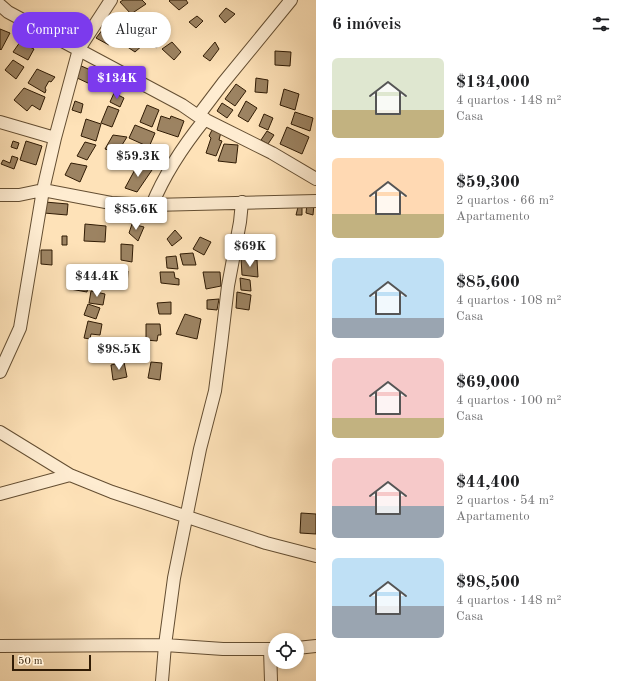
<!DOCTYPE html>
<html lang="pt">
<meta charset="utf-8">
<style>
:root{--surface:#fff;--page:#f2f2f2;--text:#202124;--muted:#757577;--accent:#7c3aed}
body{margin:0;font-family:"Old Standard TT",serif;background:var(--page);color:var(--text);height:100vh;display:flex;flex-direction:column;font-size:15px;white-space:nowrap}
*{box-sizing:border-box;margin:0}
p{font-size:13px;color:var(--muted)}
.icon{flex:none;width:22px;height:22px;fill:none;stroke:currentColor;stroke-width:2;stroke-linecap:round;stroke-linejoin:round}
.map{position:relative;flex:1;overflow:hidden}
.sheet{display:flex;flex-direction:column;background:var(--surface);width:312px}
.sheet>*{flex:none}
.top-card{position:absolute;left:12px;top:12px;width:244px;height:36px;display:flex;gap:8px}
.fabs{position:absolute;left:268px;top:633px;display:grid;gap:8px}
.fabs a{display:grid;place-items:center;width:36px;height:36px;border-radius:50%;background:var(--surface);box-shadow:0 2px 6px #0003;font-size:20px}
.scale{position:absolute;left:12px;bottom:10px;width:79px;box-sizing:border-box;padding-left:4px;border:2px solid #311c05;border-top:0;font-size:11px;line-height:14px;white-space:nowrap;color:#311c05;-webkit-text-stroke:3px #feecd1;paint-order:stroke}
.price{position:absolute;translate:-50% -34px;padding:0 9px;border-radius:4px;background:#fff;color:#222;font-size:13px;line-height:26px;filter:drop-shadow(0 1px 2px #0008)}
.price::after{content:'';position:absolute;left:50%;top:24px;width:12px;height:9px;margin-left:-6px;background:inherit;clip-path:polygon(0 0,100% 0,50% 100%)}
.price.current{background:var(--accent);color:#fff}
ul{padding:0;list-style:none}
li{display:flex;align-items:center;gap:12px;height:100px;padding:0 16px}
li span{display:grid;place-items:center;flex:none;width:112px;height:80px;border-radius:6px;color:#555}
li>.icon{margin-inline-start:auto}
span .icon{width:48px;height:48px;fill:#fffc;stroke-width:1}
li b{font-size:17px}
h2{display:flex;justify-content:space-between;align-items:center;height:48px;padding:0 16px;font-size:17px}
.chip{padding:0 14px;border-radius:18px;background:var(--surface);box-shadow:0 2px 6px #0003;font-size:14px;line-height:36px}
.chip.current{background:var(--accent);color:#fff}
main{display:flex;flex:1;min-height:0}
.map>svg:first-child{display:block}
.building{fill:#9c8362;stroke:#311c05}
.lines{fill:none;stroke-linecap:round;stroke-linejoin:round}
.minor-casing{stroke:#644e32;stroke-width:14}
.minor{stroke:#feecd1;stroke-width:12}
</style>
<main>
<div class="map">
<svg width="316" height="681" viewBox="0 0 316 681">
<rect width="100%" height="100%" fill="#fee2b8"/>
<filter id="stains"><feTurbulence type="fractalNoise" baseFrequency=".005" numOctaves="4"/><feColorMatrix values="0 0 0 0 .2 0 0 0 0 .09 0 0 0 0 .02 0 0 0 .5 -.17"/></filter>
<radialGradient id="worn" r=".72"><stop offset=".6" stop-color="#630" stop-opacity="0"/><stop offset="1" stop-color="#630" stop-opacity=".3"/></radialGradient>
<path class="building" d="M123,0H142L146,4L131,14L120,2Z
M170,0H186L188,3L179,10L169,1Z
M226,8L235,14L225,23L219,16Z
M197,16L203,21L196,28L189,22Z
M107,24L120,32L109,45L96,38Z
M0,29L10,33L1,50L0,49Z
M156,33L163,42L156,48L149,41Z
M132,35L144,44L135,52L126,46Z
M20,42L34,49L28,60L13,52Z
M172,42L181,52L174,60L162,49Z
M215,42L219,49L210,61L203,56Z
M275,51L291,52L290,66L275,65Z
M13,60L24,67L16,79L5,70Z
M79,65L95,72L90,84L75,77Z
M37,69L55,77L51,82L49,81L45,88L46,90L45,93L28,83Z
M256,78L268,80L267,93L255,92Z
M236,84L246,91L235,106L225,99Z
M24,88L45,97L40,110L32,105L27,111L14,100Z
M284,89L299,94L295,110L280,105Z
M114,93L124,98L120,107L110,102Z
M75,101L83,104L81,113L72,110Z
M246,101L257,108L248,122L238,116Z
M222,103L233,110L227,118L217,111Z
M147,105L159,110L152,127L140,122Z
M108,106L119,110L112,127L101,123Z
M295,112L313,118L310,131L291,124Z
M264,114L273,118L268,130L259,126Z
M161,116L170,119L171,116L184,121L178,137L157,130Z
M86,119L101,124L96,141L81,136Z
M135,125L155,133L149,147L129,138Z
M214,126L221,132L219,140L222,141L216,156L206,153L211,138L209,136Z
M287,127L309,137L302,154L280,144Z
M267,131L274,135L268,144L261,140Z
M113,135L127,137L117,153L105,149Z
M13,141L19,143L17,149L11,147Z
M26,141L42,146L36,165L20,160Z
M85,142L96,145L87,160L77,156Z
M224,144L238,145L236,163L218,161Z
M12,156L18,158L14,169L1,164L3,160L10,163Z
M71,163L87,166L80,182L65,175Z
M138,164L152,170L137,192L125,188Z
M45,202L68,204L67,215L44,213Z
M307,204H314L313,215L306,213Z
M298,207H302V215H296Z
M85,224L106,226L105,242L84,241Z
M132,224L144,227L138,241L129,233Z
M175,230L182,238L172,246L167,239Z
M62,236H67V245H62Z
M200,237L211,242L204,255L193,249Z
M121,244L133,245L132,262L121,260Z
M41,250H52V265L41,264Z
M193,253L196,265H183L180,254Z
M176,256L178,269L167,268L166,257Z
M241,258L257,260L258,277L242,275Z
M119,271H128L127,287L117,284Z
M73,272L90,275L87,292L70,289Z
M94,272L107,274L105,289L92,287Z
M160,272H174L175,278L179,279V285L161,283Z
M203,272H220L221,286L206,289Z
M240,278L250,280L251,291L241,290Z
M91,291L105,294L103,305L89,303Z
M237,292L251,295L249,310L236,308Z
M219,299L217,310L207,309V300Z
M171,302V314H159L157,303Z
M88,304L100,308L96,319L84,315Z
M185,314L201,319L197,339L176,334Z
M88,321L102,324L100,335L91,334L90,339L84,338Z
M146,324H160L161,335H158L157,341L146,340Z
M118,349L128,350V356H118Z
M124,362L127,377L113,380L111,365Z
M151,362L162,363L160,380L148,378Z
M301,513L316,514V534L300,533Z"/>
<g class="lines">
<defs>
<path id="minor" d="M0,5L8,12L182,105L198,116L272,153L316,179
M198,116L223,83L291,0
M0,122L55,138
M0,195H19L43,190L111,203L152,205L316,201
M152,205C165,173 184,145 205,119
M0,372L20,328L43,190L55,138L79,49L111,0
M0,432L70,475L112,492L266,543L316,556
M0,494L70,475
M0,646L165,645L223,649H275
M297,648L316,646
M270,649L271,681
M162,681L165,645L174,578L200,449L215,391L221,345L228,286L240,222L242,202"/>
</defs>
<use href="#minor" class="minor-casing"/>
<use href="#minor" class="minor"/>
</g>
<rect width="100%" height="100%" filter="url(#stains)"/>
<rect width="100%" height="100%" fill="url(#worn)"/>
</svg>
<div class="fabs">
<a><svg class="icon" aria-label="locate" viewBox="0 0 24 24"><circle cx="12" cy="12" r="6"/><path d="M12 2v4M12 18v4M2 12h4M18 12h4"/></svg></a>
</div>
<div class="scale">50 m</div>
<b class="price current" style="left:117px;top:100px">$134K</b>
<b class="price" style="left:138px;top:178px">$59.3K</b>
<b class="price" style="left:136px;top:231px">$85.6K</b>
<b class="price" style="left:250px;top:268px">$69K</b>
<b class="price" style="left:97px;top:298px">$44.4K</b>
<b class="price" style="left:119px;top:371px">$98.5K</b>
<div class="top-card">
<a class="chip current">Comprar</a>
<a class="chip">Alugar</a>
</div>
</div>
<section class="sheet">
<h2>6 imóveis<svg class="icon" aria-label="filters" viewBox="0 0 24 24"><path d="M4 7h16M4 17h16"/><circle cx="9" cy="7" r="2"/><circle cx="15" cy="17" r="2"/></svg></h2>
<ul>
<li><span style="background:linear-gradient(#dfe7d0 65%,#c2b280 0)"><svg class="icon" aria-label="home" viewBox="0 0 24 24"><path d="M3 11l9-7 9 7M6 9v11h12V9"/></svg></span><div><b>$134,000</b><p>4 quartos · 148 m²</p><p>Casa</p></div></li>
<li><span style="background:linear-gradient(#ffd9b3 70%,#c2b280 0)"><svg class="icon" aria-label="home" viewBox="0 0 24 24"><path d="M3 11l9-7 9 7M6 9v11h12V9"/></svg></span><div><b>$59,300</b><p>2 quartos · 66 m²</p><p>Apartamento</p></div></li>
<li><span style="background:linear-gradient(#bfe0f5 75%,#9aa5b1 0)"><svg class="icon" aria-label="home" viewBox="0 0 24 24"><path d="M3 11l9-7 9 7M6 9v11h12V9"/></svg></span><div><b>$85,600</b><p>4 quartos · 108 m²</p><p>Casa</p></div></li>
<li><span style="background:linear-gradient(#f6c9c9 75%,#c2b280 0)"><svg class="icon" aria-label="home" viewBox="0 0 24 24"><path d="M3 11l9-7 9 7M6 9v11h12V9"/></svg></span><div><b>$69,000</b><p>4 quartos · 100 m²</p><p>Casa</p></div></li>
<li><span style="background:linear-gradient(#f6c9c9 60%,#9aa5b1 0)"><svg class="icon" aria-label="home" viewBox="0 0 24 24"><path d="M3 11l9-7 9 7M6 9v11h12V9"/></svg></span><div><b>$44,400</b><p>2 quartos · 54 m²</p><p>Apartamento</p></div></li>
<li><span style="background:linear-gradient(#bfe0f5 60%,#9aa5b1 0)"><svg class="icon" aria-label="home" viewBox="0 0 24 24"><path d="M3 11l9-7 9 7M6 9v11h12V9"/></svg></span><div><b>$98,500</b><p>4 quartos · 148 m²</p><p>Casa</p></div></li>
</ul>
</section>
</main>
